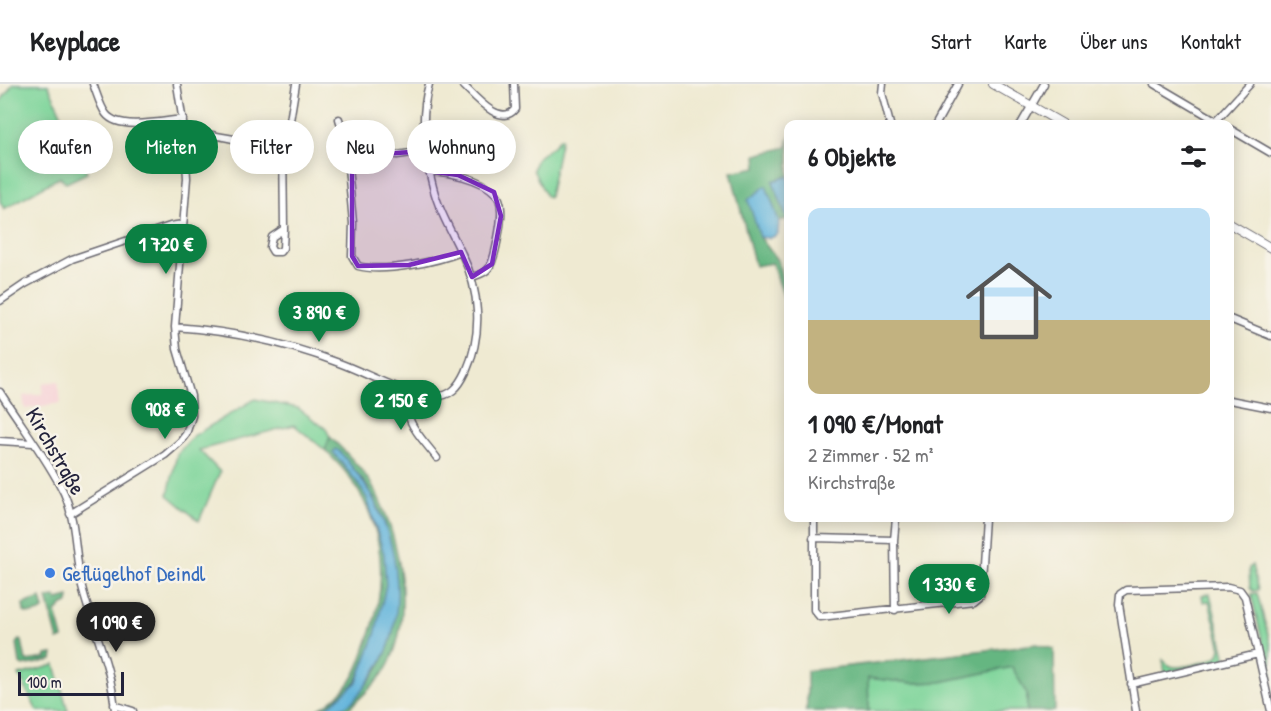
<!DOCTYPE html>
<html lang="de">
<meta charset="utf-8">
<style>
:root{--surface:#fff;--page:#f6f6f6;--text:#202124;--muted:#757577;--line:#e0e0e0;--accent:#0b8043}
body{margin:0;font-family:"Patrick Hand",sans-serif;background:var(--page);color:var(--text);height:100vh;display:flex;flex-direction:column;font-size:22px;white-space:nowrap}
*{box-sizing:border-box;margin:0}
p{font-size:20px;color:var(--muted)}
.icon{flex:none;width:33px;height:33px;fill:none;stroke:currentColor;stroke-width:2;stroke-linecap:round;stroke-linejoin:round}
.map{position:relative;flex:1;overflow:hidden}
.panel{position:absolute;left:784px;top:36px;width:450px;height:402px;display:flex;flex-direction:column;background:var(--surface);border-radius:12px;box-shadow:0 3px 15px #0003}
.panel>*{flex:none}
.hud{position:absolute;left:18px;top:36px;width:570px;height:54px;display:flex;gap:12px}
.scale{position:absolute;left:18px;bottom:15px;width:106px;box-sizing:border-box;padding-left:6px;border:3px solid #22223b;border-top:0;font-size:16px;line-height:21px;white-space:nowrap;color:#22223b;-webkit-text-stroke:4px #f7f3e8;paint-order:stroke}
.price{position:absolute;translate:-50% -51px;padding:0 14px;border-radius:21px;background:var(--accent);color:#fff;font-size:20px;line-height:39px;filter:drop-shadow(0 2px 3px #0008)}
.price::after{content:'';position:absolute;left:50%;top:36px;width:18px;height:14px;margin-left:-9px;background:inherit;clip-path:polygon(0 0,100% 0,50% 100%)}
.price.active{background:#222;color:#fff}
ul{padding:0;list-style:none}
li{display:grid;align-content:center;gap:12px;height:318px;padding:0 24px}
li span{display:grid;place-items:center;height:186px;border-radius:12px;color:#555}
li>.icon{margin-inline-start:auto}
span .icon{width:108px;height:108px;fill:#fffc;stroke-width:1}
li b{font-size:26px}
h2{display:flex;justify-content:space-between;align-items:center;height:72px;padding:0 24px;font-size:26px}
.chip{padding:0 21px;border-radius:27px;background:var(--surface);box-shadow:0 3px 15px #0003;font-size:21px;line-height:54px}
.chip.active{background:var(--accent);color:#fff}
header{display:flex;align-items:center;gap:36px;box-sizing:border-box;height:84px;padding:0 30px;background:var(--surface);border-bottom:2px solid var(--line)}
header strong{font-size:28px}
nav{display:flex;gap:33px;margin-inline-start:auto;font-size:21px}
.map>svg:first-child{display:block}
.built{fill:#f7cfd5}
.green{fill:#7cd499;stroke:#4f7b6a;stroke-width:1.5}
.forest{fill:#65b681;stroke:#446c5e;stroke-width:1.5}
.water{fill:#60b4dc;stroke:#416b8c;stroke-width:1.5}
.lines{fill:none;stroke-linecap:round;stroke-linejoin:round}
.minor-casing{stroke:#6a6870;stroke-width:9}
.tertiary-casing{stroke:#6a6870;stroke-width:10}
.minor{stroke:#fff;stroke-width:6}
.tertiary{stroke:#fff;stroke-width:8}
.marked{fill:#7b2cbf;fill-opacity:0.2;stroke:#7b2cbf;stroke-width:4.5;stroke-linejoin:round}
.shop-dot{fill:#3f7fe0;stroke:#f7f3e8;stroke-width:2}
.labels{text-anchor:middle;stroke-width:5;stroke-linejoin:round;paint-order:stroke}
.street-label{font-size:22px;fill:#22223b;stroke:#f7f3e8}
.shop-label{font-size:22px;fill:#366cbe;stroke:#f7f3e8;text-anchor:start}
</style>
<header>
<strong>Keyplace</strong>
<nav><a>Start</a><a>Karte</a><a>Über uns</a><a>Kontakt</a></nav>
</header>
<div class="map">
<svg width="1271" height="627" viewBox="0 0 1271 627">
<rect width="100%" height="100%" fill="#f7f3e8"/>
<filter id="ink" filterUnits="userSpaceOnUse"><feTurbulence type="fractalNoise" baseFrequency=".0167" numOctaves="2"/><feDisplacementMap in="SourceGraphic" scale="12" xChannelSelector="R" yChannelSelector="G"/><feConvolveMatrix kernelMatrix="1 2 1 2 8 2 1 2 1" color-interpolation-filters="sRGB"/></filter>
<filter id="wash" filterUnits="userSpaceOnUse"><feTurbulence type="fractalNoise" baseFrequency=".008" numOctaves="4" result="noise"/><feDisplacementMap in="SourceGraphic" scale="24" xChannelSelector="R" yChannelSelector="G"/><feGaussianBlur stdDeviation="1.35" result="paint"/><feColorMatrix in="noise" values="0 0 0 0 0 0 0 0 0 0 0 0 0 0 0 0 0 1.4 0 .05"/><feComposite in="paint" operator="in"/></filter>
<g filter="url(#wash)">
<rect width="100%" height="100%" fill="#efead2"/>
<path class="built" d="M58,297L61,319L25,325L23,312L42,310L43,299Z
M1086,434H1170L1144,437Z"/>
<path class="green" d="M13,0H48L87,89L66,99L60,93L4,125L0,117V18Z
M559,54H561L549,113L546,112L533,86L536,75L554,61Z
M255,315L298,324L326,345L330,353L325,366L294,341L199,366L220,388L199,437L168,411L177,370L193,352Z
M1252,481L1258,506L1253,507L1250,504L1249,484Z
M1257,509L1271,562V594L1251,510Z
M1210,510L1226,575L1165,589L1163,576C1167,580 1170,583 1176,583C1187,583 1211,577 1219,571L1221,564L1209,517L1203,518L1202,511Z
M55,581L68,627H37L19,591Z
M1012,583L1027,610V627H869L868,594L913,599L940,598Z"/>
<path class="forest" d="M789,53V92L773,97L788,135L779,137L766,103L760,153L778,177L789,228L772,179L755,182L731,88L757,83L756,71L787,63Z
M330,353C346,368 368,391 377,410C400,458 414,529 389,580C382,595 359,615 346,627H340C358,612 375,593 385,571C409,520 394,430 357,389C350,381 341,375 333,368L358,399L367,414L384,470L386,501L375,551L356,598L326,626L316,627C351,607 356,592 368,556C389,499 385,439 347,390C340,381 332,374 325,366Z
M56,513L57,516L69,513L68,519L63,521L56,528L63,554L58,556L47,514Z
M41,514L44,525C40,529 29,532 24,528L23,520Z
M19,556L22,557L26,577L46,574V571L53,570L52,576L23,582L20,580L17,558Z
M1037,560L1054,565L1055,627H1027V610L1012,583L940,598L913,599L868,594L869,627H805L807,621V587Z"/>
<path class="water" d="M789,92V140L773,97Z
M766,102L779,137L778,150C772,155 767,154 760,153L748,116Z
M336,365C342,369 346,376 351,382C390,428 407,496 391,555C387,570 378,583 369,596C356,616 348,627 323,627L357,598L375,551L386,501L384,470L367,414L358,399L333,368Z"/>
</g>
<g filter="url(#ink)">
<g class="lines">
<defs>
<path id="minor" d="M93,0C97,10 100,22 106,30C119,47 163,37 183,35
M462,0C474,11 500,44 515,25L514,0
M883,0L882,9L890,40
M1154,0L1222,40
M339,35L348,65L352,72
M1216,37L1250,0
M936,40L958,0
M1021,40L1044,0
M184,45C201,48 271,66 283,57C286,55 287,53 288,49L296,0
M1230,45L1271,69
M283,58L284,145L272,153L270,163L273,168H280L283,164L284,145
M426,67L397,71L366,68L352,72L348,83L353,139L352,172L358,182C384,189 436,178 461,168
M429,87C448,88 481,94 495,109C499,113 501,120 501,126C502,136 495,178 488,185C484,190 478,191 472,193
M0,217L25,200L72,175L170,142L183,140
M1230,235L1271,252
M175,243C233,247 284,258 339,279C369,290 400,309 432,312C450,314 459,303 466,288C483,250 480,207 462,170C451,147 439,127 433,103C424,70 420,33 429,0
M407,307C404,340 418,349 437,374
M0,308C20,340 48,375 64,409C76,436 75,470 81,499C91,542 112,582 115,627
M1230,316L1271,324
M0,357L33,359
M70,430L165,371L180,358L186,350L192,332L191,312L177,265L175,243L187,94L184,45L177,0
M814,434V526L820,533L974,516L980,511L985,434
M813,454L894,456
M895,526L894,456L896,434
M1131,600L1258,570
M114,621L133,627
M1136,627L1119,520L1120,510L1126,506L1228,503L1240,506L1245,513L1271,627"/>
<path id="tertiary" d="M993,0L1063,40
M1230,140L1271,164"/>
</defs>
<use href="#minor" class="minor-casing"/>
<use href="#tertiary" class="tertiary-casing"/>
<use href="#minor" class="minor"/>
<use href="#tertiary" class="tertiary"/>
</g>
</g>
<path class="marked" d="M426,67L429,87L458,91L494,108L501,132L492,180L472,193L461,168L409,181L358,182L352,172V72Z"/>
<circle class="shop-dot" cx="50" cy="489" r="6"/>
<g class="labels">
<g class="street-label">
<text transform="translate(56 367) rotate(60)" y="8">Kirchstraße</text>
</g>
<g class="shop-label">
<text x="62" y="497">Geflügelhof Deindl</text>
</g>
</g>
</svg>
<div class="scale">100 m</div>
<b class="price" style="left:166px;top:191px">1 720 €</b>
<b class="price" style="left:319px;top:259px">3 890 €</b>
<b class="price" style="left:401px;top:347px">2 150 €</b>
<b class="price" style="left:165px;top:356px">908 €</b>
<b class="price" style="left:949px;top:531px">1 330 €</b>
<b class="price active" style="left:116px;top:569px">1 090 €</b>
<div class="hud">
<a class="chip">Kaufen</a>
<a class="chip active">Mieten</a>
<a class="chip">Filter</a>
<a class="chip">Neu</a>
<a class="chip">Wohnung</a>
</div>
<section class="panel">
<h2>6 Objekte<svg class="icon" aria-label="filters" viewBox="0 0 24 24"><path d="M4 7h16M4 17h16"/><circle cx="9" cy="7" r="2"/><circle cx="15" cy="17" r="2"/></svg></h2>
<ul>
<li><span style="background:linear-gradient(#bfe0f5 60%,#c2b280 0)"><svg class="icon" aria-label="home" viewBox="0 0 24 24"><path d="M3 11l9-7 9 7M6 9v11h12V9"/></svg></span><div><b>1 090 €/Monat</b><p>2 Zimmer · 52 m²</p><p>Kirchstraße</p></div></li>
</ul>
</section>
</div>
